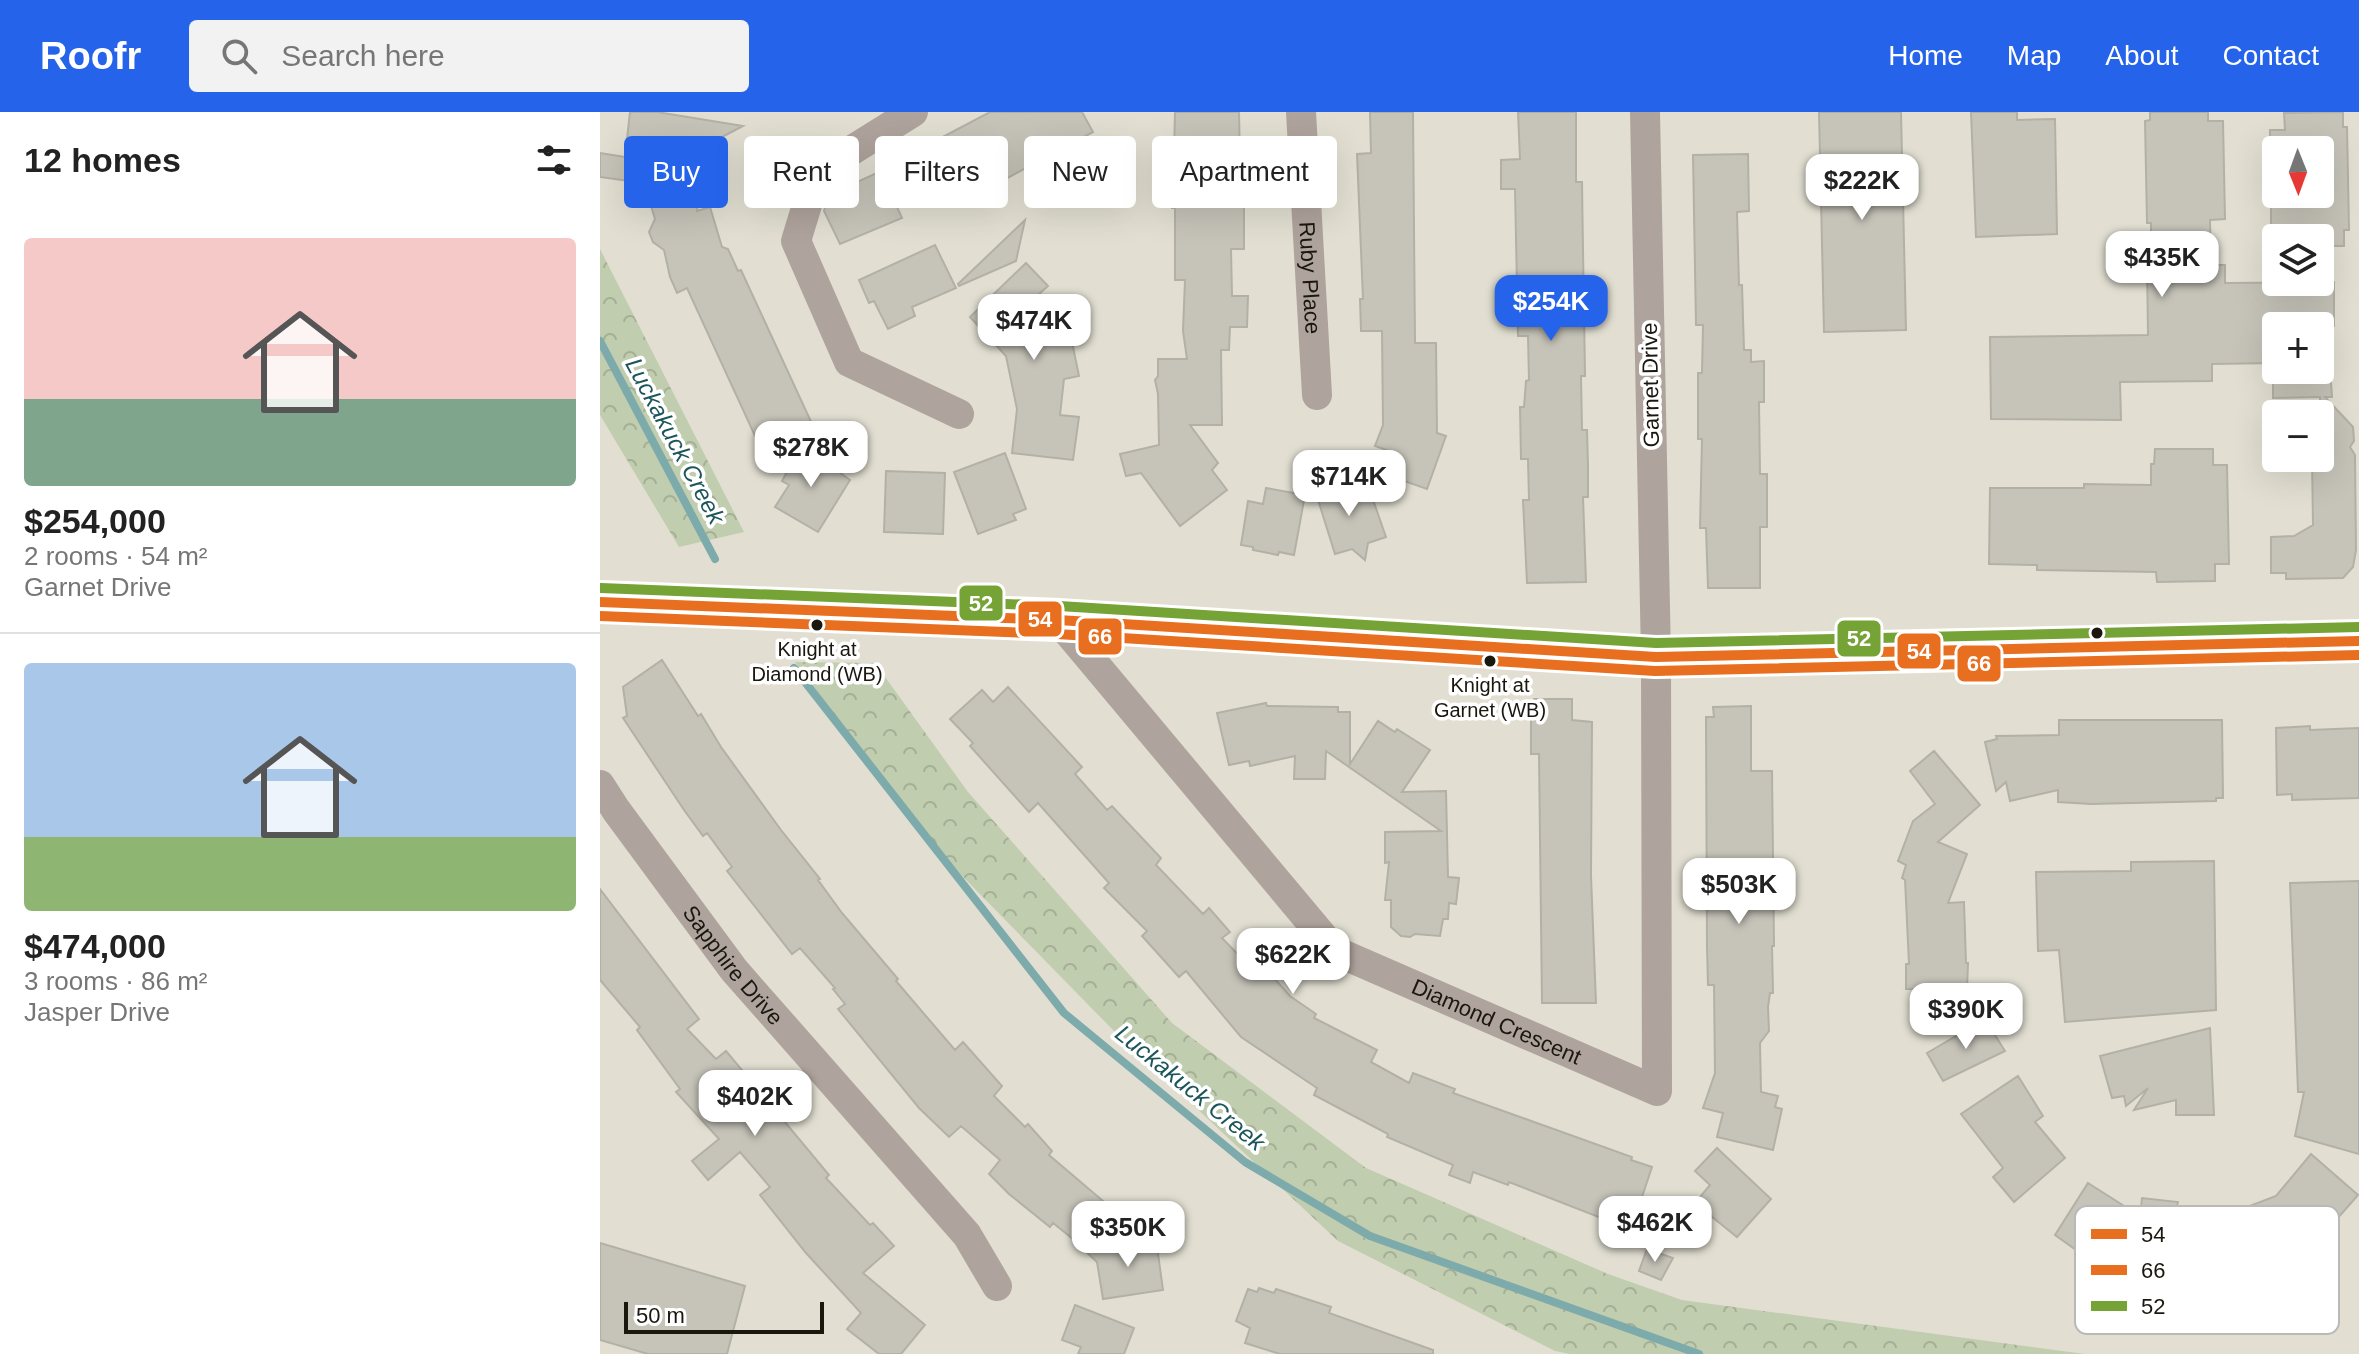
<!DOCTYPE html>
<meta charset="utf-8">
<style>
:root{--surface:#fff;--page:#f2f2f2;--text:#222;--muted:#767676;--line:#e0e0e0;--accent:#2563eb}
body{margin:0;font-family:Helvetica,sans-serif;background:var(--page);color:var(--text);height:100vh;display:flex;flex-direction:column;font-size:30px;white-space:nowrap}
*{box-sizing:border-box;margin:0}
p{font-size:26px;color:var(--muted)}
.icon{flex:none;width:44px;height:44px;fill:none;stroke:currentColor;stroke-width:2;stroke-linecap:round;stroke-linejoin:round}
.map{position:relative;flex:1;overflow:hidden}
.details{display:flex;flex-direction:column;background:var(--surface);width:600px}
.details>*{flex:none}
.hud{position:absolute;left:24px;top:24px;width:760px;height:72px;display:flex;gap:16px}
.needle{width:52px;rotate:179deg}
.controls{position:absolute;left:1662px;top:24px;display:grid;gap:16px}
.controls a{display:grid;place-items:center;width:72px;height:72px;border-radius:8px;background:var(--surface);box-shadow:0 8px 32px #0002;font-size:40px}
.scale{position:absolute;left:24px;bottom:20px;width:200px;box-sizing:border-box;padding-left:8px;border:4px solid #19170e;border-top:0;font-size:22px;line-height:28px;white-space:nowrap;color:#19170e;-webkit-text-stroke:6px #fff;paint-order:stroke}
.price{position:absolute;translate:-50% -68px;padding:0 18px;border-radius:16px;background:#fff;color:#222;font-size:26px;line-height:52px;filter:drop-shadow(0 2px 4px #0008)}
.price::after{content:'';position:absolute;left:50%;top:48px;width:24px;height:18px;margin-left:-12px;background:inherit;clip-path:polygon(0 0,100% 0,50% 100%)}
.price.active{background:var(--accent);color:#fff}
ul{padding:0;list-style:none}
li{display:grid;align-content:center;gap:16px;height:424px;padding:0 24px}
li+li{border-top:2px solid var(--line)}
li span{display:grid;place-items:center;height:248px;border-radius:8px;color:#555}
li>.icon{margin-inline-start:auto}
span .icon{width:144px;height:144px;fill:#fffc;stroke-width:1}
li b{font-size:34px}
h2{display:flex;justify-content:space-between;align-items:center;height:96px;padding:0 24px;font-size:34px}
.pill{padding:0 28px;border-radius:8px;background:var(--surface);box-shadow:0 8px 32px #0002;font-size:28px;line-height:72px}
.pill.active{background:var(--accent);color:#fff}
header{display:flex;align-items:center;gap:48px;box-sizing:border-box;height:112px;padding:0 40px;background:var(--accent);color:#fff}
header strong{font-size:38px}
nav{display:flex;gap:44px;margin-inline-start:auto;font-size:28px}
.search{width:560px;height:72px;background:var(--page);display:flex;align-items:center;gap:20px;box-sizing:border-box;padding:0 28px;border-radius:8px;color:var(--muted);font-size:30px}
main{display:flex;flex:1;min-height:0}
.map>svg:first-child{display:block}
.forest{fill:url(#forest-crowns)}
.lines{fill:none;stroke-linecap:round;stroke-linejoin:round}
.stream{stroke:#7daaab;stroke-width:8}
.building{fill:#c6c4b9;stroke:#b3b0a6;stroke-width:2}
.minor{stroke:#afa49d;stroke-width:30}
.bus-1-casing{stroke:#fff;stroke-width:16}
.bus-2-casing{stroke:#fff;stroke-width:16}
.bus-3-casing{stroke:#fff;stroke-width:16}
.bus-1{stroke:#e86f20;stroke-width:10}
.bus-2{stroke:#e86f20;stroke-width:10}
.bus-3{stroke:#75a335;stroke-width:10}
.bus-dot{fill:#19170e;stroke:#fff;stroke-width:3}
.labels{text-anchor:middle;stroke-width:7;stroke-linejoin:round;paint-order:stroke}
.bus-label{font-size:20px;fill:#19170e;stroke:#fff}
.street-label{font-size:22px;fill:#19170e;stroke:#fff}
.water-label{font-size:24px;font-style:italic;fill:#1c565a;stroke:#fff}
.key{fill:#fff;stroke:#bab9b7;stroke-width:2}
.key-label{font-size:22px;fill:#19170e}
.line-badge{stroke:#fff;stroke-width:3}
.badge-label{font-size:22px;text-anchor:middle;font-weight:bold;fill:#fff}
</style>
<header>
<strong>Roofr</strong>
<div class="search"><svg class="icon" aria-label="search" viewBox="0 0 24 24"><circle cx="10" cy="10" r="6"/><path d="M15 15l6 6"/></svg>Search here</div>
<nav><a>Home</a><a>Map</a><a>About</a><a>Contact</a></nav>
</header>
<main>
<section class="details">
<h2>12 homes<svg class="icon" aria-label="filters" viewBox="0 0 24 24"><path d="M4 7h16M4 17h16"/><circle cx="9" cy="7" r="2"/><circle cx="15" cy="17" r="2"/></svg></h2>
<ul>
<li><span style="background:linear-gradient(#f6c9c9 65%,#7fa58c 0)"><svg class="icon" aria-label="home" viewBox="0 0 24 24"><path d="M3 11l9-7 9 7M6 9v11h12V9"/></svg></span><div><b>$254,000</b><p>2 rooms · 54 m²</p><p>Garnet Drive</p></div></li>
<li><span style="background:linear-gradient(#a9c7e8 70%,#8fb573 0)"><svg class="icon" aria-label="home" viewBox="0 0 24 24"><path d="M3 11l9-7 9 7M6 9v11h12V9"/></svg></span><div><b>$474,000</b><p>3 rooms · 86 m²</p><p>Jasper Drive</p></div></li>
</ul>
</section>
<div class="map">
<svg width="1759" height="1242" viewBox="0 0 1759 1242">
<defs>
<pattern id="forest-crowns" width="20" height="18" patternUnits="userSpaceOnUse" patternTransform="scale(2)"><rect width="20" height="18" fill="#c1cdaf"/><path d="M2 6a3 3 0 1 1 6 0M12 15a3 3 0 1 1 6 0" fill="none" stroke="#a5af95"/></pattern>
</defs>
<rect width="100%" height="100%" fill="#e2dfd2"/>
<path class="forest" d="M0,137L144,420L79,435L0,303Z
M195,550L275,551L368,680L572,911L766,1056L1008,1162L1082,1188L1485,1242H970L955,1239L738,1129L511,916L332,733Z"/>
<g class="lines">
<path class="stream" d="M0,229L115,447
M194,556L464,901L645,1050L770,1124L1099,1242"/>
</g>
<path class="building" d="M30,0H57L143,14L105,34L97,99L110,95L122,135L128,137L138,159L141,158L213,314L161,337L87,176L77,181L70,165L64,138L53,130L49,120L55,107L44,71L0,65V41L25,45Z
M390,0H482L493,20L402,69L400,65L345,88L320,42L339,32L337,28Z
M575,0H639L640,49H642V61L652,60L653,94H644V137H631L632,184H648L647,215H630L629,238H621L622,313H590L618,351L612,358L627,378L580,414L541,361L526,364L520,342L559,333L558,282L555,268L558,264V247H587L583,219L585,168H575V96H572V89H568L567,41H574Z
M770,0H813L815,231H836L837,321L846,324L827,377L787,363L795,341L775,334L783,313L782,219H761L760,187H763L757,42L771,41Z
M918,0H976V70H982L983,137L985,264H981L982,318H987L988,354V385H983L986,470L927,471L923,388H929L928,347H921L920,295H924L926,269L929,268L928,224H918L915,77H901V48L920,47Z
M1219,0H1301L1306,218L1224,220Z
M1371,0H1417V8L1455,7L1457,122L1376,125Z
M1550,0H1608V9H1623L1625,107L1610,108L1611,153H1625V171L1734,170V214H1676V251L1612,252V269L1520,270L1521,308L1391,307L1390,225L1548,223L1547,152L1551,151V111H1547L1545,9L1550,8Z
M1743,0V15H1747L1749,118H1744V134H1720V126H1671V82H1720V38H1670V18H1685L1684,1Z
M1148,42L1149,99L1137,100L1139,173H1142L1144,238H1151V250L1164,249V290H1159L1160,362H1167V415H1160V476H1108L1106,416H1100L1102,327H1098V261H1102L1103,213H1096L1093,43Z
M281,59L302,106L240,132L224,99L229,83Z
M425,108L416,149L359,174L358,172Z
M335,133L356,176L312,195L315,204L288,217L274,189L269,191L259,168Z
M426,151L448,174L438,183L479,207L470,220L479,264L464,267L460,303L479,305L473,348L412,341L417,297L406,244L370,205Z
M1673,258H1730L1732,285H1725L1753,315L1754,329L1750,335L1755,343L1756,438L1753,455L1743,466L1686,467V461H1671V425L1694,424L1713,413L1712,346H1720V285L1673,286Z
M201,333L250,368L218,420L175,395L189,373L182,369Z
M1555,337H1613V353H1627L1629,452H1615V469L1557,470L1556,460L1437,458V453L1389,452L1390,376H1484V372L1551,373V352H1554Z
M405,341L426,397L413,402L416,408L378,422L354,360Z
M286,359L345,361L343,422L284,420Z
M743,366L750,389L771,382L786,425L768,431L765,448L752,437L735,442L714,375Z
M666,376L705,383L694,443L679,440L678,443L653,438V435L641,433L648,389L663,392Z
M62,548L98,604L101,602L121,635L181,718L220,767L218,768L242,801L298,867L296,869L355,938L363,930L402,974L394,984L425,1015L428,1012L452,1039L449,1043L509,1094L478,1131L453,1111L450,1115L409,1082L389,1062L400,1048L361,1014L349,1025L319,996L238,897L245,892L233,877L235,876L200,836L192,842L127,759L132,755L107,721L103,724L84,698L23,606L27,604L23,575Z
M408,575L482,655L475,662L507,698L512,694L561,746L556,753L603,802L609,796L630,820L622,826L652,857L659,849L690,884L716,902L714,906L777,938L771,950L809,971L813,961L855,977L853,981L1032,1045L1031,1048L1052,1055L1028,1127L1000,1118L1004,1107L909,1070L908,1073L873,1060L870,1071L849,1063L853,1053L787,1025L788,1022L714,983L717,976L641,925L586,859L579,865L542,824L547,819L504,776L509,771L438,691L429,700L370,634L373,631L350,607L382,578L393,590Z
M934,587H972V608L992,610L991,764L996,891H942L939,642H931V604L934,603Z
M666,591L667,594L738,595V600H750V652L778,609L795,620L797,617L830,638L802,680L846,679L848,765L859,766L856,792L849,791L848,807H843L840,824L815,822L810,825L801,824L791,815V788H785L789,750L785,751V720L841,719L726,639L725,667H694L695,644L650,654L649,649L629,653L617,601Z
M1151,594V659H1172L1174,834H1172L1173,881H1170L1168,895L1169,919L1160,931L1161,980L1178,984L1175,995L1182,997L1173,1038L1117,1025L1123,1001L1103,996L1115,961L1114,873H1108L1107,835L1106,605H1114L1113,595Z
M1459,608H1622L1623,686H1616V689L1491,692L1458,690V678L1410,689L1406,670L1396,679L1385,630L1397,627L1396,624L1459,623Z
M1710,614V618L1759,616V686L1692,688V682L1677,683L1676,616Z
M1334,639L1380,693L1338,730L1367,742L1348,791L1364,790L1366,851H1368L1367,878L1306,877V852H1309L1305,768L1302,766L1306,753L1298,749L1313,709L1335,692L1310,659Z
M1614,749L1616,898L1465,910L1459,838L1438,839L1436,760L1531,759V750Z
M1759,769V1042L1695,1024L1704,980H1698L1690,771Z
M0,777L99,907L87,917L116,947L126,939L229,1063L226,1066L270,1113L273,1111L294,1134L263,1161L325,1213L301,1242H279L247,1217L261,1201L206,1141L160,1083L170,1075L140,1040L108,1068L92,1049L119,1027L76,980L80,977L37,918L40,915L0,868Z
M1385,907L1405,939L1343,969L1327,941Z
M1610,916L1614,1003H1576V988L1534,998L1548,976L1526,994L1524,984L1512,986L1500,944Z
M1418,964L1443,1004L1435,1010L1465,1046L1414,1090L1393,1065L1403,1056L1361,1002Z
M1117,1036L1171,1087L1137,1125L1095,1091L1110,1073L1095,1059Z
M1711,1042L1758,1083L1729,1116L1721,1109L1683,1124L1693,1148L1662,1161L1639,1098L1676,1084Z
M1488,1071L1540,1104L1542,1086L1578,1090L1577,1094L1605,1095V1111L1633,1100L1629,1160H1618V1169L1532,1166L1535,1141L1507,1121L1490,1148L1455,1123Z
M556,1127L563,1178L503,1187L497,1150L484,1138Z
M0,1131L145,1174L127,1242H48L0,1228Z
M1047,1137L1073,1146L1061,1168L1039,1159Z
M659,1176L674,1181L676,1177L731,1195L729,1201L833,1238V1242H680L645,1231L650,1216L636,1209L648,1177L657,1180Z
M475,1193L534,1216L524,1242H478L481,1235L462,1228Z"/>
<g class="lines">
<g class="minor">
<path d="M313,0L217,60L196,129L249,250L359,302"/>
<path id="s1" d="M701,0L717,283"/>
<path d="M0,490L458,508L1056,545L1759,529"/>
<path id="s2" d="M458,508L735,839L1057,979L1056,545L1045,0"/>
<path id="s3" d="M0,673L16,698L134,858L367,1123L397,1174"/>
</g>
<defs>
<path id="bus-1" d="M0,490L458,508L1056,545L1759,529"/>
<path id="bus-2" d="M0,504L457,522L1055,559L1759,543"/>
<path id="bus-3" d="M1,476L459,494L1056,531L1759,515"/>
</defs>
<use href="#bus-1" class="bus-1-casing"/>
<use href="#bus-2" class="bus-2-casing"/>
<use href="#bus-3" class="bus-3-casing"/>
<use href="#bus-1" class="bus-1"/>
<use href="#bus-2" class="bus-2"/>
<use href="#bus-3" class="bus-3"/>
</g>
<g class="bus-dot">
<circle cx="217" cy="513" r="7"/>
<circle cx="1497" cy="521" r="7"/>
<circle cx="890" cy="549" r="7"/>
</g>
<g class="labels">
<g class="bus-label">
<text x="217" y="544">Knight at<tspan x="217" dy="25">Diamond (WB)</tspan></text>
<text x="890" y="580">Knight at<tspan x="890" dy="25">Garnet (WB)</tspan></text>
</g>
<g class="street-label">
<text dy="8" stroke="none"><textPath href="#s1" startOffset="166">Ruby Place</textPath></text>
<text transform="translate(1050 273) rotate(-91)" y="8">Garnet Drive</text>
<text dy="8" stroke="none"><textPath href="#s3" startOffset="224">Sapphire Drive</textPath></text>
<text dy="8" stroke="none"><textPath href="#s2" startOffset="608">Diamond Crescent</textPath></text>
</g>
<g class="water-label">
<text transform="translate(75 329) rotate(62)" y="8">Luckakuck Creek</text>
<text transform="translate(590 976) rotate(39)" y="8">Luckakuck Creek</text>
</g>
</g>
<rect x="1475" y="1094" width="264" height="128" rx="12" class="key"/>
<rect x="1491" y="1117" width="36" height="10" fill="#e86f20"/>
<rect x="1491" y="1153" width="36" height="10" fill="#e86f20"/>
<rect x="1491" y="1189" width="36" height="10" fill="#75a335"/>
<g class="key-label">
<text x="1541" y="1130">54</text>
<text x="1541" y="1166">66</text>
<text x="1541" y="1202">52</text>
</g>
<g class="line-badge">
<rect x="358" y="472" width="46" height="38" rx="8" fill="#75a335"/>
<rect x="417" y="488" width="46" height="38" rx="8" fill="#e86f20"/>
<rect x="477" y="505" width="46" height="39" rx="8" fill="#e86f20"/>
<rect x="1236" y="507" width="46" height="39" rx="8" fill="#75a335"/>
<rect x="1296" y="520" width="46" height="38" rx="8" fill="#e86f20"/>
<rect x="1356" y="532" width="46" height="39" rx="8" fill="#e86f20"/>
</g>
<g class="badge-label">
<text x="381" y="499">52</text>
<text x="440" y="515">54</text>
<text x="500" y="532">66</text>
<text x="1259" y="534">52</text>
<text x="1319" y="547">54</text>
<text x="1379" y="559">66</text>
</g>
</svg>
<div class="controls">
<a><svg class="needle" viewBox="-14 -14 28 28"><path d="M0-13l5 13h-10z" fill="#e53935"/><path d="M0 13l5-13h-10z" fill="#767676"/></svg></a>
<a><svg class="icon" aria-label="layers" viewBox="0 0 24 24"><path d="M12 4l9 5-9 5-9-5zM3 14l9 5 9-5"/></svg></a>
<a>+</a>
<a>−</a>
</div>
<div class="scale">50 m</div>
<b class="price" style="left:1262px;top:110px">$222K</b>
<b class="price" style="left:1562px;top:187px">$435K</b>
<b class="price active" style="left:951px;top:231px">$254K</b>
<b class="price" style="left:434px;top:250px">$474K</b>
<b class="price" style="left:211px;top:377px">$278K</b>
<b class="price" style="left:749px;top:406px">$714K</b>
<b class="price" style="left:1139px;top:814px">$503K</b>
<b class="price" style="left:693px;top:884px">$622K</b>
<b class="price" style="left:1366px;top:939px">$390K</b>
<b class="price" style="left:155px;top:1026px">$402K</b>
<b class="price" style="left:1055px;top:1152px">$462K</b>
<b class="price" style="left:528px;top:1157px">$350K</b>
<div class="hud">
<a class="pill active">Buy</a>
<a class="pill">Rent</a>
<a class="pill">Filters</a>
<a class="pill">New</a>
<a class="pill">Apartment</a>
</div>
</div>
</main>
